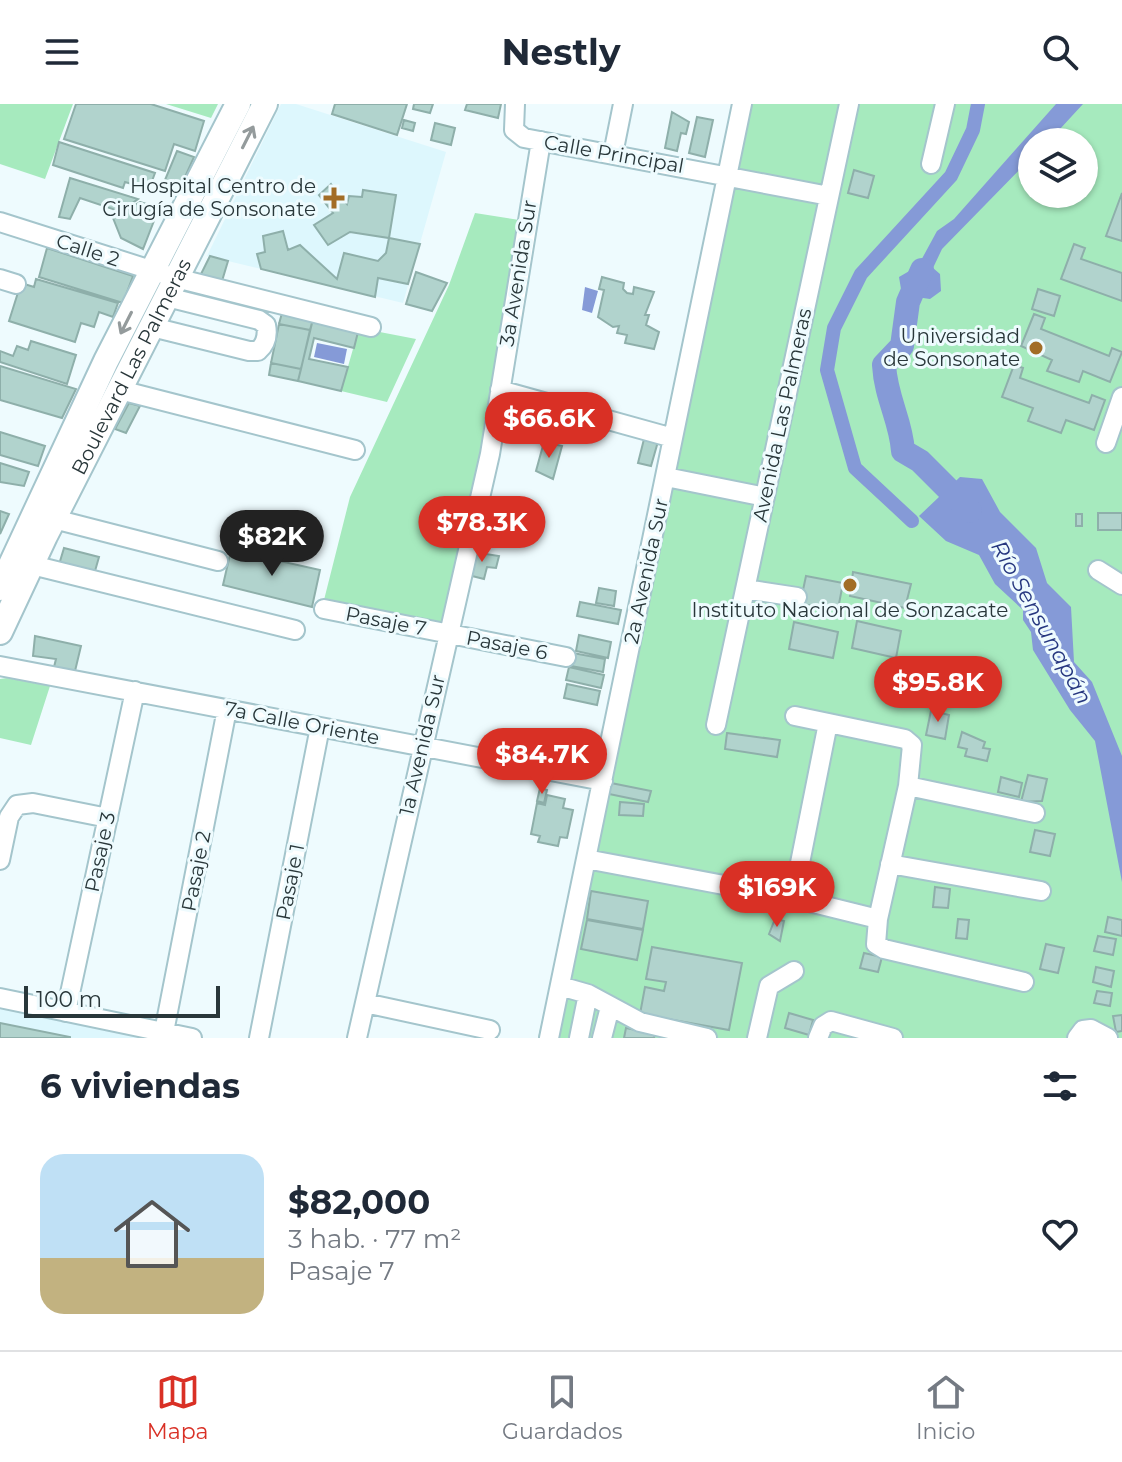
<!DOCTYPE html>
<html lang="es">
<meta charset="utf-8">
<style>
:root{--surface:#fff;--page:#f2f2f3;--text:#1f2937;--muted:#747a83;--line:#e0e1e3;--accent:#d93025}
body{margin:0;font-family:Montserrat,sans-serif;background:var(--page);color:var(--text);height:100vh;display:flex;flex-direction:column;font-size:30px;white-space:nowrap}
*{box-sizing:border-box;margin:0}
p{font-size:26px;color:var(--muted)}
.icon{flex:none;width:44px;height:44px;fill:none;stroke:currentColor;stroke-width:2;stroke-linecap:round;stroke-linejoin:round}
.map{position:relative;height:934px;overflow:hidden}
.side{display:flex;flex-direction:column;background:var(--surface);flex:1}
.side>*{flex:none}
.tools{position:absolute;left:1018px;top:24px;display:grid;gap:16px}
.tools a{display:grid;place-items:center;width:80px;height:80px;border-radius:50%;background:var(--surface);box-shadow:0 2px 6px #0004;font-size:40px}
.scale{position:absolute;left:24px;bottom:20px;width:196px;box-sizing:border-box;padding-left:8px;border:4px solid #29373a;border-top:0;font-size:22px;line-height:28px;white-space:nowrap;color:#29373a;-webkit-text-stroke:6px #eefbfe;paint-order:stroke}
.price{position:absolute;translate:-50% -68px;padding:0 18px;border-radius:28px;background:var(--accent);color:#fff;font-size:26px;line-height:52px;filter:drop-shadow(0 2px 4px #0008)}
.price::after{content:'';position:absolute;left:50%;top:48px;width:24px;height:18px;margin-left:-12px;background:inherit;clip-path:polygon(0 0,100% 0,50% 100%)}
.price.on{background:#222;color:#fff}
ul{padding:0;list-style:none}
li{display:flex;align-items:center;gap:24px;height:200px;padding:0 40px}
li span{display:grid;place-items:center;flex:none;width:224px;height:160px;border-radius:24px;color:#555}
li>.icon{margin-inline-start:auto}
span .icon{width:96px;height:96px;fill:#fffc;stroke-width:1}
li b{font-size:34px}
h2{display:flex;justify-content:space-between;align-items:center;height:96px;padding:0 40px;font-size:34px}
header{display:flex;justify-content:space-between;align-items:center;height:104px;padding:0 40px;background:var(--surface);font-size:36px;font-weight:700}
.dock{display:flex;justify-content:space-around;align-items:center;height:112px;border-top:2px solid var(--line);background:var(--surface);font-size:22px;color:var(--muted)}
.dock a{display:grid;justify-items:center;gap:4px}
.dock .on{color:var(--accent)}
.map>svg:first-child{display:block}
.built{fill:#ddf7fd}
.green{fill:#a6eabe;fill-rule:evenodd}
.water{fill:#859ad7}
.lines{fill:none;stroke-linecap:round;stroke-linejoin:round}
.canal{stroke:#859ad7;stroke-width:14}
.river{stroke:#859ad7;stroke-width:24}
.building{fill:#b1d3cd;stroke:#8eafaa;stroke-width:2}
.minor-casing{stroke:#a4c5cc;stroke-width:22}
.major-casing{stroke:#a4c5cc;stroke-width:28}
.minor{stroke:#fff;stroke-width:18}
.major{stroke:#fff;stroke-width:24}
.oneway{stroke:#949b9c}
.poi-dot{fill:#a26d26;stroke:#eefbfe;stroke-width:3}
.labels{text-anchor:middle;stroke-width:6;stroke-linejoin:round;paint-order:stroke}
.street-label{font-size:20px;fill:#29373a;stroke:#eefbfe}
.poi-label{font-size:20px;fill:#29373a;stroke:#eefbfe;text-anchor:end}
.water-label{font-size:22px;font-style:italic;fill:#26377f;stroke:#eefbfe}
</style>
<header><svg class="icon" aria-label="menu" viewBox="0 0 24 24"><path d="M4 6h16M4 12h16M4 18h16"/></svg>Nestly<svg class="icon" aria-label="search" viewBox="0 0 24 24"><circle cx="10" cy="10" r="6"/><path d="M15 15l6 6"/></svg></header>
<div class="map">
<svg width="1122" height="934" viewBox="0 0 1122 934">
<rect width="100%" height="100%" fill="#eefbfe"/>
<path class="built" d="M281,0H296L446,48L403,199L207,152Z
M0,902L164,934H0Z"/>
<path class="green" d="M0,0H73L45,75L0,60Z
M166,0H218L211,14Z
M751,0H1122V934H538ZM1032,38H1084V90H1032Z
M475,109L526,117L490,350L443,519L324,496L350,393L449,181Z
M359,224L416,235L387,298L341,287Z
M7,574L50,582L31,641L0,634V575Z"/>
<path class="water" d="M1056,0H1083L1048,38H1032V53L942,145L933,164L940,170L941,187L930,195L902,191L899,173L918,162L937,127L954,115Z
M585,183L598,187L592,209L582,206Z
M317,239L347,245L344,260L314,253Z
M960,373L982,375L1000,408L1036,444L1047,479L1071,503L1074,558L1092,578L1122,652V778L1095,637L1070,606L1033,546L1031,528L1023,516V506L995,480L979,451L946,437L919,412Z"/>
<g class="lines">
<path class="canal" d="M912,417L855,364L827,266L834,224L861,170L951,72L973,26L978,0"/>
<path class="river" d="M922,166L908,198L902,242L884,261C886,295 901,316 903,347L920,357L970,407"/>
</g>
<path class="building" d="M76,0H151L204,17L195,47L174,40L165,67L64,35Z
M335,0H407L397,31L332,10Z
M414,0H433L430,9L413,5Z
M467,0H501L498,14L465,6Z
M672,8L689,18L686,30L681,29L677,47L665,44Z
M697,13L713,16L705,53L689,49Z
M404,16L415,19L413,27L402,24Z
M435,19L455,24L451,41L431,36Z
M59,38L155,69L149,85L125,78L123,84L53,61Z
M177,47L194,53L181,82L165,76Z
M854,66L874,72L868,94L848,89Z
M70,74L138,95L117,110L113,105L80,94L70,115L59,113Z
M331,80L347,100L349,92L362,93L363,86L396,91L389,134L350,128L328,141L314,121L333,109L319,91Z
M1122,89V137L1106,132Z
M140,98L159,104L143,145L121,134L113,114Z
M283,127L288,146L300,141L337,175L344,149L378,157L386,149L389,134L420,140L408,180L378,174L375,193L261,165L257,150L265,148L263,132Z
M1074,140L1085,144L1081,155L1122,169V197L1061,175Z
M47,144L133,172L123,199L39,173Z
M210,152L228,157L222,177L200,172Z
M416,168L447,179L432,207L406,200Z
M602,173L624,179L623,185L627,189L633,190L634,183L654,188L645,211H649L646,221L659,228L654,245L625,239L627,231L617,229L619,222L613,223L598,213L604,186L599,185Z
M36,175L118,199L113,213L99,208L94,223L81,219L75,238L9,217L21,179L34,183Z
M1038,185L1060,192L1054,212L1032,205Z
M282,209L313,215L310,226L279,220Z
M1034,210L1045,214L1041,225L1109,252L1112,244L1122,248L1110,278L1083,267L1079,278L1047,267L1052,256L1021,242Z
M313,215L359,224L354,244L314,234L309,255L348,263L341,287L298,277Z
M279,220L310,226L301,265L271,259Z
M31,237L76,251L67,280L0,258V247L13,252L17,242L28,246Z
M271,259L301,265L298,277L269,271Z
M1014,261L1023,264L1020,274L1089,299L1092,291L1105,296L1094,326L1066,316L1061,329L1028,317L1033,304L1002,293Z
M0,262L76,285L62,314L0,296Z
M129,299L140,302L126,329L115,325Z
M0,328L45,342L38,362L0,351Z
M645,331L655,335L657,341L651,362L638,359Z
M544,338L562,342L553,375L536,367Z
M0,359L29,368L24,382L0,378Z
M0,407L9,410L0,430Z
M1098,409H1122V426H1098Z
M1076,410H1082V422H1076Z
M64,444L99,453L93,474L58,464Z
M231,446L320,466L312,503L223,481Z
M473,448L499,452L496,464L487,463L484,475L468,471Z
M853,468L911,480L905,504L850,492Z
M806,472L843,479L838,505L800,500Z
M599,484L616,487L614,502L596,499Z
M580,498L621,506L618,520L577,512Z
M857,517L901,527L896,554L852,544Z
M794,518L838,528L833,554L789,545Z
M579,531L611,538L608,554L576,547Z
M35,532L81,542L75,567L54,563L56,555L33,552Z
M573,549L605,555L603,568L571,562Z
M569,563L604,571L601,584L566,576Z
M567,580L600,587L597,601L564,594Z
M932,602L938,603L937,608L949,611L945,635L926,631Z
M962,628L985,638L983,644L990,645L987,657L965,652L967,645L958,643Z
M727,629L780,636L777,653L725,645Z
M1028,671L1047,675L1042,697L1021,698Z
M1001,673L1022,679L1019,693L998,688Z
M611,679L651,687L648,698L609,690Z
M540,684L547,686L544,699L537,697Z
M547,691L565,695L563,704L573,706L567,734L560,733L558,742L538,738L540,732L531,730L537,699L545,701Z
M620,698L644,700L643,712L619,711Z
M1035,726L1055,730L1050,752L1030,748Z
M935,783L950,785L948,804L933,803Z
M591,787L648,797L643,825L587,815Z
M1108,813L1122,816V832L1105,828Z
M775,815L784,817L780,837L769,830Z
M958,815L969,816L967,835L956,834Z
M587,816L643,826L637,856L581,845Z
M1098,832L1116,835L1113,851L1094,847Z
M1046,840L1064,844L1058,869L1040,865Z
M652,843L742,859L729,926L640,910L645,883L664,887L666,878L646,875Z
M864,849L882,853L878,868L860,864Z
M1096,863L1114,867L1111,883L1093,878Z
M1097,887L1112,889L1110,902L1094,899Z
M789,909L813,916L809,931L785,924Z
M1122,911V927L1116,928L1113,912Z
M0,919L70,933V934H0Z
M626,924L655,930L654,934H624Z"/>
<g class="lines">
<defs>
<path id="minor" d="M515,0L514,26L524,34L829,92
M613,50L623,0
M931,60L945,0
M0,118L176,174L371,223
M0,175L16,180
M152,223L249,247H258C266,240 268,231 266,221L259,216L167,193
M120,286L355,346
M500,286L673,334
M1106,339L1122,293
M666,373L765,393
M54,415L218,457
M32,461L295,526
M1098,466L1122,481
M745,485L797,493
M324,505L566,553
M0,562L603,677
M795,612L905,635L912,641L908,682L878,815L876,840L884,845L1024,878
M716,621L849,0
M908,682L1035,709
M586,755L793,794L878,815
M0,756L9,713L17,701L33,699L108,714
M890,760L1041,787
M793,794L828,619
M560,882L588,890L640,918L707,934
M0,894L192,934
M365,899L490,926
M66,908L135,587
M164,928L227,605
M259,934L320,623
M357,934L490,350L541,37
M549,934L742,0
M579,934L588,890
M602,934L610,903
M757,934L769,882L794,867
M818,934L823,922L831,917L893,934
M1077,934L1083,926L1091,925L1108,934"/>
<g id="major">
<path d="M0,484L106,257L238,0"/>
<path id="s1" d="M0,528L45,432L265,0"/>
</g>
</defs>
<use href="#minor" class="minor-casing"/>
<use href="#major" class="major-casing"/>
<use href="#minor" class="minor"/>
<use href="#major" class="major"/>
</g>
<defs><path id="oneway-shaft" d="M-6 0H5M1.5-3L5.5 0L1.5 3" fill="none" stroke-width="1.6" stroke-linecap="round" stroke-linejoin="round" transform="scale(2)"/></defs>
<g class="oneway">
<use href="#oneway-shaft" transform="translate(248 33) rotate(-63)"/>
<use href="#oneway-shaft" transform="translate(126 219) rotate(117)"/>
</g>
<g class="poi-dot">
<path d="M330 82h8v8h8v8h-8v8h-8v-8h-8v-8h8z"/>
<circle cx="1036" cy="244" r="8"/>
<circle cx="850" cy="481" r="8"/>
</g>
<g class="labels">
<g class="street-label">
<text transform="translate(614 50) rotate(10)" y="7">Calle Principal</text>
<text transform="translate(88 146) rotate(18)" y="7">Calle 2</text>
<text transform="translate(518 169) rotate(-81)" y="7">3a Avenida Sur</text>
<text dy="7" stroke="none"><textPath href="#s1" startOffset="296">Boulevard Las Palmeras</textPath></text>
<text transform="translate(782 311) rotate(-78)" y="7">Avenida Las Palmeras</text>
<text transform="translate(646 467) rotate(-78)" y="7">2a Avenida Sur</text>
<text transform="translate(386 517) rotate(11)" y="7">Pasaje 7</text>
<text transform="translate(507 541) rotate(11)" y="7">Pasaje 6</text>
<text transform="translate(302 619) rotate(11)" y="7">7a Calle Oriente</text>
<text transform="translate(422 641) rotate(-77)" y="7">1a Avenida Sur</text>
<text transform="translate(100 748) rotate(-78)" y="7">Pasaje 3</text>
<text transform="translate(196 767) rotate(-79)" y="7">Pasaje 2</text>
<text transform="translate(290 778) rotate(-79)" y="7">Pasaje 1</text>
</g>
<g class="poi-label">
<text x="316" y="89">Hospital Centro de<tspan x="316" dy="23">Cirugía de Sonsonate</tspan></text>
<text x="1020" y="239">Universidad<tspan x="1020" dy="23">de Sonsonate</tspan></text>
<text x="850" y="513" text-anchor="middle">Instituto Nacional de Sonzacate</text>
</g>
<g class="water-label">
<text transform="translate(1042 518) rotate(61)" y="8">Río Sensunapán</text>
</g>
</g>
</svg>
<div class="tools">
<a><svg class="icon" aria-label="layers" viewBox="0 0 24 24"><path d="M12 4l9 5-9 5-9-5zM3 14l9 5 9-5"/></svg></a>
</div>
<div class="scale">100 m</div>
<b class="price" style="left:549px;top:356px">$66.6K</b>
<b class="price" style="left:482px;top:460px">$78.3K</b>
<b class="price on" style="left:272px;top:474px">$82K</b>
<b class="price" style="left:938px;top:620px">$95.8K</b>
<b class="price" style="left:542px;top:692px">$84.7K</b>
<b class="price" style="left:777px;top:825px">$169K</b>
</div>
<section class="side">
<h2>6 viviendas<svg class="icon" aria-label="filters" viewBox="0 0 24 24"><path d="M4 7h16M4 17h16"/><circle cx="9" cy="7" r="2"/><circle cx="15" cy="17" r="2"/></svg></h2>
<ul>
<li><span style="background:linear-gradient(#bfe0f5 65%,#c2b280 0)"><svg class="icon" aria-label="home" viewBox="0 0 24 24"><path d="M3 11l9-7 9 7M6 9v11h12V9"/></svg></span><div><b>$82,000</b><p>3 hab. · 77 m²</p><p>Pasaje 7</p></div><svg class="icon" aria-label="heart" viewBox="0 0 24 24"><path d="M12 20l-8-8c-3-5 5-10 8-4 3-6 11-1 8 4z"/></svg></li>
</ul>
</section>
<nav class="dock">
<a class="on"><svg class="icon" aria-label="map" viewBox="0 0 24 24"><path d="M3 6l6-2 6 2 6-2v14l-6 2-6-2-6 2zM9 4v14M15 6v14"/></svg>Mapa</a>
<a><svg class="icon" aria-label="saved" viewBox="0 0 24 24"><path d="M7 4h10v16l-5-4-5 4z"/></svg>Guardados</a>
<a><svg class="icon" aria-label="home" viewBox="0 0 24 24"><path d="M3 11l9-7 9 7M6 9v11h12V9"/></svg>Inicio</a>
</nav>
